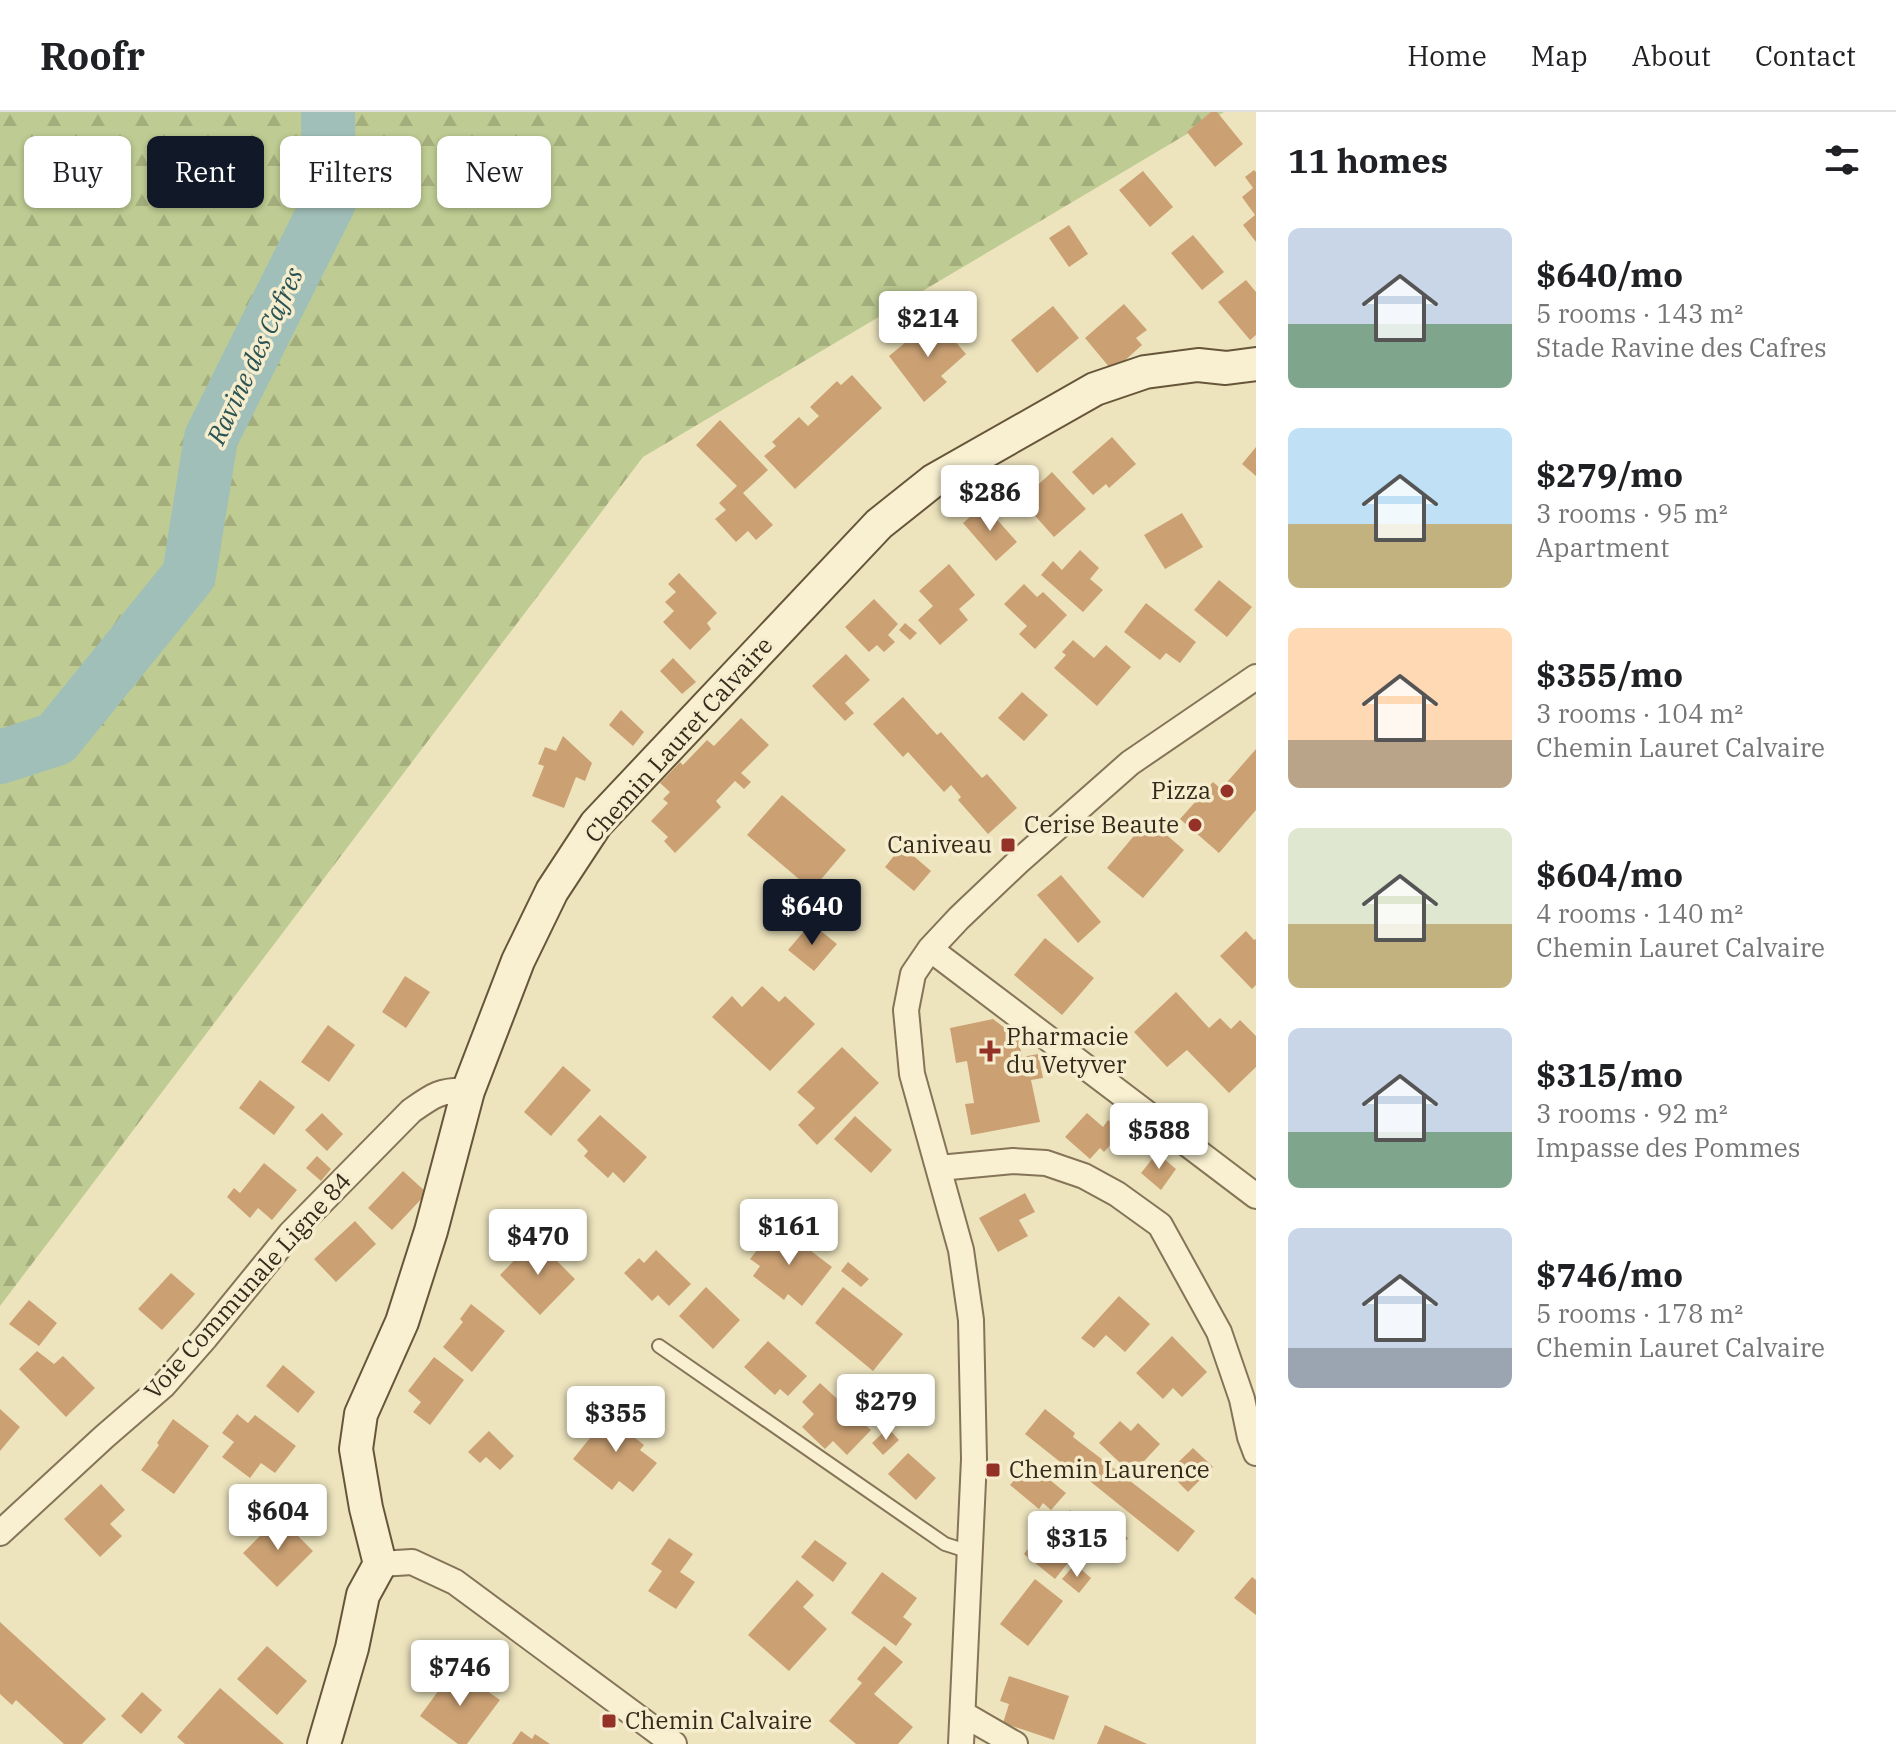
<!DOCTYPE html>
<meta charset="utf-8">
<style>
:root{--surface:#fff;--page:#f6f6f6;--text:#202124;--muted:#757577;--line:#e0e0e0;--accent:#111827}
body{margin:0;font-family:"IBM Plex Serif",serif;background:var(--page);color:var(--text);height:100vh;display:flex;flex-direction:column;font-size:30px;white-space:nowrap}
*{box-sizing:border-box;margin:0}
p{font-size:26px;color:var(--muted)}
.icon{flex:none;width:44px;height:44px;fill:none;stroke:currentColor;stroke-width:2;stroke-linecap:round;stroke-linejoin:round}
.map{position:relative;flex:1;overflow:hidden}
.panel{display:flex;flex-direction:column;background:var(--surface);width:640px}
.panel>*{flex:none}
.guide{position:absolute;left:24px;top:24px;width:760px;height:72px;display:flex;gap:16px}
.price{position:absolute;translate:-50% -68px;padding:0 18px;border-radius:8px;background:#fff;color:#222;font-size:26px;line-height:52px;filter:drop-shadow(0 2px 4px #0008)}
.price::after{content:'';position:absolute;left:50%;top:48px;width:24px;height:18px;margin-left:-12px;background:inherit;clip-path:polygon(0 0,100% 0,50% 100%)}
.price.active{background:var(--accent);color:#fff}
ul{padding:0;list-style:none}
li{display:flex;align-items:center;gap:24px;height:200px;padding:0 32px}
li span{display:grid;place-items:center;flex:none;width:224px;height:160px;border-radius:12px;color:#555}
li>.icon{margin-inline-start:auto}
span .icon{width:96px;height:96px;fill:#fffc;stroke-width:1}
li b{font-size:34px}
h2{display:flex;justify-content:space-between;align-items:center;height:96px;padding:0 32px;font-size:34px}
.chip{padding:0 28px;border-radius:12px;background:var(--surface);box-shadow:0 2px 6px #0004;font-size:28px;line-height:72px}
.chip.active{background:var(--accent);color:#fff}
header{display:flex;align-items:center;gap:48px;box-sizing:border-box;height:112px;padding:0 40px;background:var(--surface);border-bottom:2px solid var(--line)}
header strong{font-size:38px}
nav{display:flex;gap:44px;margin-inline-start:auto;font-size:28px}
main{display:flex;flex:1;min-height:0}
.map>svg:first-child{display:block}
.forest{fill:url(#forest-firs)}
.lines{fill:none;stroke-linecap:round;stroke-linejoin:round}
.river{stroke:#a1bfb9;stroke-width:54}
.building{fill:#cba174}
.lane-casing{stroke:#857457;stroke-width:16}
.street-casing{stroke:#857457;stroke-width:28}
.secondary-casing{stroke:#67553a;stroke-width:36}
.lane{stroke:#f8f0d1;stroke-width:12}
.street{stroke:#f8f0d1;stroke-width:24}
.secondary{stroke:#f8f0d1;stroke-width:32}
.poi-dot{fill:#943228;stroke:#f5edcd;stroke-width:3}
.labels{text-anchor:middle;stroke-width:7;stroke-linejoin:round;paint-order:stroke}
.street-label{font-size:24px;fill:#342a1c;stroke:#f5edcd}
.poi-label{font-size:24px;fill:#342a1c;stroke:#f5edcd;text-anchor:end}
.water-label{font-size:26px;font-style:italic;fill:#2b5354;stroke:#f5edcd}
</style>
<header>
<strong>Roofr</strong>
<nav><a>Home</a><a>Map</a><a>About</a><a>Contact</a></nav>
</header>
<main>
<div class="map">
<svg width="1256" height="1632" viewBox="0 0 1256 1632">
<defs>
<pattern id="forest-firs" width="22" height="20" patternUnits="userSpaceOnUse" patternTransform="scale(2)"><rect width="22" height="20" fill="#becb92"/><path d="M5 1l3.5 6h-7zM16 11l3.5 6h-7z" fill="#a4ae7d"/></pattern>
</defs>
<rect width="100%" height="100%" fill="#ede4be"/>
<path class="forest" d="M0,0H1224L643,345L0,1194Z"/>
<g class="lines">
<path class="river" d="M0,645L56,627L189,463L211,326L329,90L328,0"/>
</g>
<path class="building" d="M1211,0H1217L1243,32L1215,55L1187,20Z
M1254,58L1256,60V130L1243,113L1255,103L1242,85L1253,76L1245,65Z
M1143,59L1173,95L1150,115L1119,78Z
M1069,113L1088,142L1069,155L1049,126Z
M1193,123L1224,160L1202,178L1171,141Z
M1246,168L1256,180V223L1250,228L1218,190Z
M1124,192L1147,218L1136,226L1142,233L1121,252L1110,256L1085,226Z
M1053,194L1079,226L1037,261L1011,228Z
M935,206L966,242L941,264L947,270L924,290L889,244Z
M852,263L882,296L795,377L764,344L776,334L772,330L799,305L808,314L819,304L810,295L837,269L841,273Z
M720,308L768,358L743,381L773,413L756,428L748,419L736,430L715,407L726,398L719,391L737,374L696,333Z
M1112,325L1136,352L1109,376L1106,372L1093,383L1072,360Z
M1256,335V364L1242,352Z
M1052,360L1086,397L1054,425L1021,388Z
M984,393L1017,430L996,449L963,411Z
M1182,401L1203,435L1165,457L1144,423Z
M1080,438L1099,456L1090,467L1103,478L1083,500L1041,463L1053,449L1062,458Z
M949,452L975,483L959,497L968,508L940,533L918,508L933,494L919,479Z
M679,461L717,501L707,511L711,517L690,538L663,510L674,499L665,490L676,480L668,472Z
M1219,468L1252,495L1227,525L1194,498Z
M1024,472L1037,485L1043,480L1067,503L1035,537L1019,522L1027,514L1004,492Z
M874,487L898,512L888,523L895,530L884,540L877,533L869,540L845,515Z
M1146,491L1196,530L1180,551L1166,541L1160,548L1124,520Z
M905,511L917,521L910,528L899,518Z
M1073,528L1094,546L1106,533L1131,555L1097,594L1054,556L1066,543L1062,540Z
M846,542L870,568L845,591L854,601L845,609L812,574Z
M673,546L696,570L682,582L660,559Z
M1022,580L1048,603L1024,629L998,606Z
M903,585L937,623L941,620L982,666L987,662L1017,696L988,722L958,688L961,685L951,673L944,680L908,640L903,645L873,612Z
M621,598L644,620L633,634L609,613Z
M741,606L769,633L741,661L751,670L744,677L735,669L716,689L721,695L675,741L664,729L668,725L651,709L668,691L663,687L670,680L660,671L680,650L683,653L707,628L714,634Z
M563,624L592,651L585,669L576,665L564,696L532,684L544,654L538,652L545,635L556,639Z
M1256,637V698L1219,741L1180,707L1213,670L1221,677Z
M782,683L846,738L812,778L747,723Z
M1148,707L1184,738L1143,786L1107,756Z
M902,734L931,759L914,779L885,755Z
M1061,763L1101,810L1078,831L1037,783Z
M811,811L837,832L814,859L788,838Z
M1246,819L1254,828L1256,827V873L1252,877L1220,844Z
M1045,826L1094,866L1062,903L1014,863Z
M405,864L430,880L406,916L382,900Z
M762,874L779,890L785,884L815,912L770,959L712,905L732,884L742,895Z
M1176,880L1209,916L1220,906L1231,917L1240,908L1256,924V955L1229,981L1187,938L1167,955L1134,920Z
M993,907L1018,926L1022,945L1038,942L1043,966L1031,968L1040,1010L971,1023L965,992L974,991L967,949L956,951L950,916Z
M328,913L355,933L329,970L301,950Z
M842,935L879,971L817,1033L798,1013L815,996L797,980Z
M563,954L591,978L551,1024L524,1000Z
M260,968L295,995L274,1023L239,996Z
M322,1001L343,1022L327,1039L305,1018Z
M1087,1001L1103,1015L1108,1008L1122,1020L1104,1040L1100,1036L1090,1047L1065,1025Z
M600,1003L647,1045L624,1071L613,1060L608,1066L584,1044L588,1039L577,1028Z
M855,1004L892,1038L871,1061L834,1027Z
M1157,1041L1176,1057L1161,1078L1141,1061Z
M317,1044L331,1057L321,1069L306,1056Z
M264,1051L297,1078L272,1108L258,1096L250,1106L227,1085L234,1076L240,1081Z
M403,1059L427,1081L392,1118L368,1096Z
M1025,1081L1035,1100L1019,1108L1028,1124L998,1140L979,1106Z
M355,1109L376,1132L336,1170L314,1147Z
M777,1113L832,1155L802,1194L788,1182L784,1188L753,1164L760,1154L750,1147Z
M535,1127L575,1167L540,1203L500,1163Z
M656,1138L691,1172L669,1194L658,1183L652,1189L624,1161L639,1146L644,1151Z
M848,1150L869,1167L861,1175L841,1159Z
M171,1161L195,1182L162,1218L138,1197Z
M706,1175L740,1208L713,1237L679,1204Z
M843,1175L903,1222L873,1259L815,1211Z
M1119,1184L1150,1212L1125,1240L1106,1223L1094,1236L1081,1226Z
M29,1188L57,1211L39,1234L9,1212Z
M471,1192L505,1219L472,1260L443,1235L463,1210L460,1207Z
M1172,1224L1207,1260L1182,1285L1173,1276L1163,1287L1136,1261Z
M768,1229L807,1264L788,1284L780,1277L775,1283L744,1255Z
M37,1239L54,1252L63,1244L95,1276L66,1305L19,1257Z
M434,1245L464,1268L430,1313L413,1300L421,1290L408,1279Z
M283,1253L315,1280L298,1301L266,1274Z
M820,1271L871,1318L847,1343L833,1329L825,1337L802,1315L814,1302L802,1290Z
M615,1295L633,1309L625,1318L644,1333L640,1338L657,1351L633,1380L619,1369L612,1378L573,1347Z
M0,1297L20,1315L0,1339Z
M1045,1297L1075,1321L1073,1325L1195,1419L1178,1440L1076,1358L1074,1361L1025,1322Z
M237,1302L248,1311L255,1303L296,1334L275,1361L261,1351L250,1366L222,1345L234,1330L222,1321Z
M173,1307L209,1334L174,1382L141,1358L159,1333L157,1331Z
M1120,1309L1131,1319L1138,1311L1160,1332L1132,1362L1099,1331Z
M888,1316L899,1328L883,1343L872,1331Z
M489,1319L514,1344L500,1358L486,1345L480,1351L468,1340Z
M1193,1336L1213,1355L1188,1380L1168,1360Z
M908,1341L936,1366L916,1388L888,1362Z
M1029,1351L1066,1381L1051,1398L1043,1391L1039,1397L1010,1373Z
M101,1372L125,1398L110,1412L122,1424L100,1445L64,1407Z
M1070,1398L1075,1402L1077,1399L1089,1408L1074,1428L1062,1418L1071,1407L1067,1403Z
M279,1405L313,1439L277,1475L243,1441Z
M1109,1411L1128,1426L1114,1444L1095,1429Z
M1047,1413L1078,1438L1055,1467L1024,1442Z
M669,1426L693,1442L680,1460L695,1470L676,1497L648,1479L662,1459L651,1452Z
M815,1428L847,1451L833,1470L801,1445Z
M1075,1452L1091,1466L1079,1481L1062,1467Z
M882,1460L917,1486L903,1505L912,1512L896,1534L851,1501Z
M1252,1465L1256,1468V1503L1234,1486Z
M1035,1467L1063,1489L1028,1534L1000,1512Z
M797,1468L814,1483L803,1495L827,1517L789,1559L748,1523Z
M0,1510L106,1607L82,1632H64L16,1588L12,1593L0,1582Z
M267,1534L307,1569L277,1603L237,1567Z
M884,1534L903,1550L874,1582L913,1615L898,1632H856L829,1609L862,1571L857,1567Z
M455,1556L500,1588L467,1632H458L420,1604Z
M1009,1564L1069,1584L1054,1628L1003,1611L1009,1592L1000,1589Z
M220,1576L284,1632H185L177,1625Z
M142,1580L162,1598L141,1622L121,1604Z
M1105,1613L1147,1632H1097Z
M521,1619L532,1627L535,1622L550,1632H512Z"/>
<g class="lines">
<defs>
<path id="lane" d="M659,1234L945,1432L970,1440"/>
<path id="street" d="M930,837L1256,1084
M939,1056L1013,1049L1046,1051L1084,1064L1117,1082L1160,1113L1219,1220L1242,1287L1250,1325L1256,1341
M0,1421L104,1325L163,1274L206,1225L290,1122L411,999C432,984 441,977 468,979
M380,1452L412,1450L455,1470L674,1632
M963,1602L1015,1632
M961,1632L974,1347L971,1208L961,1138L912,962L906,898L913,862L930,837L959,806L1018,750L1130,651L1256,565"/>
<path id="secondary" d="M324,1632L352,1536L363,1483L380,1452L366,1396L356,1337L361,1302L402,1210L431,1119L468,979L518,849L552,779L596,712L879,412L933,369L1095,277L1145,260L1198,253L1226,256L1256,252"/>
</defs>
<use href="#lane" class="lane-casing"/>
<use href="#street" class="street-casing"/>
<use href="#secondary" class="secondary-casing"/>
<use href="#lane" class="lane"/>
<use href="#street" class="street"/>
<use href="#secondary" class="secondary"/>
</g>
<g class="poi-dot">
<circle cx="1227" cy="679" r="8"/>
<circle cx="1195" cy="713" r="8"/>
<rect x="1000" y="725" width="16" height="16" rx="4"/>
<path d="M986 927h8v8h8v8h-8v8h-8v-8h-8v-8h8z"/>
<rect x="985" y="1350" width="16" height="16" rx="4"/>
<rect x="601" y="1601" width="16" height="16" rx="4"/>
</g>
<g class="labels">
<g class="street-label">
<text transform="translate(679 628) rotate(-48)" y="8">Chemin Lauret Calvaire</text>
<text transform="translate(248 1174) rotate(-48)" y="8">Voie Communale Ligne 84</text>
</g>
<g class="poi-label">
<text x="1211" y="687">Pizza</text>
<text x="1179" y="721">Cerise Beaute</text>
<text x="992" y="741">Caniveau</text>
<text x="1006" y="933" text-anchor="start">Pharmacie<tspan x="1006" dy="28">du Vetyver</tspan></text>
<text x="1009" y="1366" text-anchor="start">Chemin Laurence</text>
<text x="625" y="1617" text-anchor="start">Chemin Calvaire</text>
</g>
<g class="water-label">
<text transform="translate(255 244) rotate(-65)" y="9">Ravine des Cafres</text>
</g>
</g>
</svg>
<b class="price" style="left:928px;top:247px">$214</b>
<b class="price" style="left:990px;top:421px">$286</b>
<b class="price active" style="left:812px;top:835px">$640</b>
<b class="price" style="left:1159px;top:1059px">$588</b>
<b class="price" style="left:789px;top:1155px">$161</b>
<b class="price" style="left:538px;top:1165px">$470</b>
<b class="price" style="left:886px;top:1330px">$279</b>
<b class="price" style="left:616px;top:1342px">$355</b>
<b class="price" style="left:278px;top:1440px">$604</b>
<b class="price" style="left:1077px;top:1467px">$315</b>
<b class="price" style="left:460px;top:1596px">$746</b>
<div class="guide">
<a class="chip">Buy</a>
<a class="chip active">Rent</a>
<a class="chip">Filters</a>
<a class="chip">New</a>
</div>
</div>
<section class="panel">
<h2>11 homes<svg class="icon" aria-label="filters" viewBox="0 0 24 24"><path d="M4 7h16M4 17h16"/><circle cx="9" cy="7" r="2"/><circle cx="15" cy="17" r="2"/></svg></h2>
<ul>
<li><span style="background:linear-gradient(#c9d6e8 60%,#7fa58c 0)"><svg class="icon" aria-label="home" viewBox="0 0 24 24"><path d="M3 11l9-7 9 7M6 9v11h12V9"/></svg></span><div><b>$640/mo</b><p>5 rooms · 143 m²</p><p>Stade Ravine des Cafres</p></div></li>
<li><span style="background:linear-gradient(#bfe0f5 60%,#c2b280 0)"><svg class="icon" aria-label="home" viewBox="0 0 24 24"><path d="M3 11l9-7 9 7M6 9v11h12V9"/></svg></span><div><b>$279/mo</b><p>3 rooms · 95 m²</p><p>Apartment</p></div></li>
<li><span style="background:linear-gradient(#ffd9b3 70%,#b9a48a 0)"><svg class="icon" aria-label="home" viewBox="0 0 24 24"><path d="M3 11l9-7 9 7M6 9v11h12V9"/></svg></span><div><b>$355/mo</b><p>3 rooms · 104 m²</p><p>Chemin Lauret Calvaire</p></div></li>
<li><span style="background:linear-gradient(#dfe7d0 60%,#c2b280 0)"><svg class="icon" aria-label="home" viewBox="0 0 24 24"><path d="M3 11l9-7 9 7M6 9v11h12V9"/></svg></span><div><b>$604/mo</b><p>4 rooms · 140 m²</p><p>Chemin Lauret Calvaire</p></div></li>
<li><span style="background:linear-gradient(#c9d6e8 65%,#7fa58c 0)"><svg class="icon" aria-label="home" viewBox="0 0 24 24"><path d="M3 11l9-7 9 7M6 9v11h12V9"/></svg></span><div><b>$315/mo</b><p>3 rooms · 92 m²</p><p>Impasse des Pommes</p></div></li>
<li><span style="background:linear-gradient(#c9d6e8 75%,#9aa5b1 0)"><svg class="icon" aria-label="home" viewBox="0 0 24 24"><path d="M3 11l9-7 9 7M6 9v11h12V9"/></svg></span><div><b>$746/mo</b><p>5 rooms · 178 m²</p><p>Chemin Lauret Calvaire</p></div></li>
</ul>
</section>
</main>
